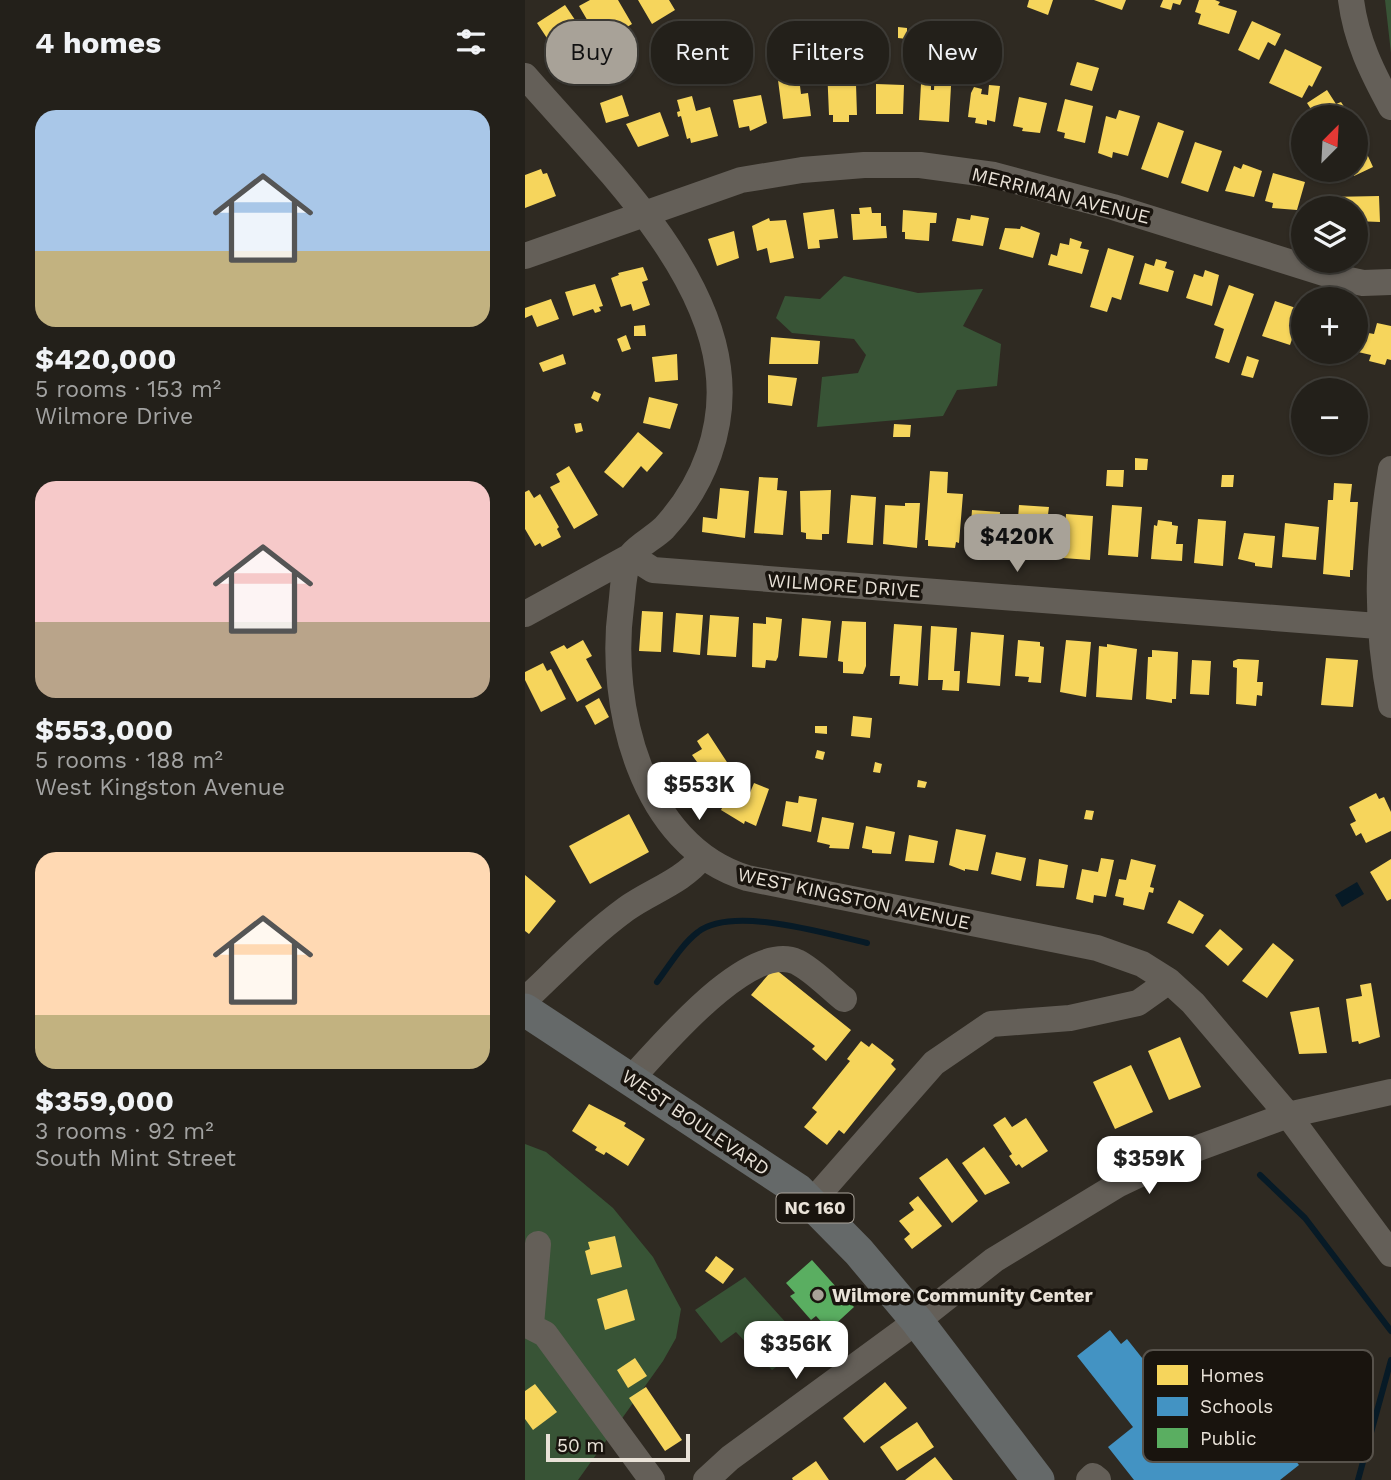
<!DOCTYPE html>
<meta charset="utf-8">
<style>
:root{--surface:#23201a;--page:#2f2d27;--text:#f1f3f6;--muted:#a3a3a2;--line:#403e39;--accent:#a8a298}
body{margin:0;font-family:"Work Sans",sans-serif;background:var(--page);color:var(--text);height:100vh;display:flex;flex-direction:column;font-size:26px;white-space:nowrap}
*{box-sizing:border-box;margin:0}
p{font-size:23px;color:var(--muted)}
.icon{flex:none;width:38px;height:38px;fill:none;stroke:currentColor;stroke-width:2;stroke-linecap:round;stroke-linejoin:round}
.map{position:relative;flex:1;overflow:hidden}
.side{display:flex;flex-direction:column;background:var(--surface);width:525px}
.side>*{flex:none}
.guide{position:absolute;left:21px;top:21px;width:665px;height:63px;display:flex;gap:14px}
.needle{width:46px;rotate:24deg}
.fabs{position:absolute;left:766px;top:105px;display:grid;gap:14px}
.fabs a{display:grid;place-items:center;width:77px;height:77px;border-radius:50%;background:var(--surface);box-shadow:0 2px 5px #0004,0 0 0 2px var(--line);font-size:35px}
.scale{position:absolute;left:21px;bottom:18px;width:144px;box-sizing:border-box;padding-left:7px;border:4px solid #e9e2d8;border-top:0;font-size:19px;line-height:24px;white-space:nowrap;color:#e9e2d8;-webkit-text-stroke:5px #19140e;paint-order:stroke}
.price{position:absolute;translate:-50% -60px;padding:0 16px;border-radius:14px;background:#fff;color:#222;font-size:23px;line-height:46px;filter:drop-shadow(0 2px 4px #0008)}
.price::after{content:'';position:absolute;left:50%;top:42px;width:21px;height:16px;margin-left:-10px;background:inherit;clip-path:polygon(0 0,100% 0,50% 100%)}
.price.active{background:var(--accent);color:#111}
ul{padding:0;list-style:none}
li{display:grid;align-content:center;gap:14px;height:371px;padding:0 35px}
li span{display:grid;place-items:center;height:217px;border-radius:21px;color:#555}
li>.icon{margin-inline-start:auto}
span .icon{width:126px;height:126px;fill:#fffc;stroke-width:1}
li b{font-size:30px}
h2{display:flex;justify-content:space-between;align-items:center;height:84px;padding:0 35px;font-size:30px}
.pill{padding:0 24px;border-radius:28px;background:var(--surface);box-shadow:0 2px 5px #0004,0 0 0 2px var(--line);font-size:24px;line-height:63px}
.pill.active{background:var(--accent);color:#111}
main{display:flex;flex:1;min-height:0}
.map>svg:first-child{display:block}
.green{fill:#385436}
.water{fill:#071a26}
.homes{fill:#f6d55c}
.schools{fill:#4393c3}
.public{fill:#5aae61}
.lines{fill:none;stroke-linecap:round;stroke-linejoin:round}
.stream{stroke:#071a26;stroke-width:6}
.minor{stroke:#645f58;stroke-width:26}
.major{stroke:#656969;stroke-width:33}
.poi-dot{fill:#a8a298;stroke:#19140e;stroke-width:2.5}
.labels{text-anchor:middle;stroke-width:7;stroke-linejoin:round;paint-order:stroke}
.shield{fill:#19140e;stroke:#aba49b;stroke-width:2}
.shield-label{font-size:18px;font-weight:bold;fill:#e9e2d8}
.street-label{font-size:19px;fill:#e9e2d8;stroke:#19140e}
.poi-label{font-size:19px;font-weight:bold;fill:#e9e2d8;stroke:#19140e;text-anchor:start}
.key{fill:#19140e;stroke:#57524b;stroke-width:2}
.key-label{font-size:19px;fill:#e9e2d8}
</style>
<main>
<section class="side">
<h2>4 homes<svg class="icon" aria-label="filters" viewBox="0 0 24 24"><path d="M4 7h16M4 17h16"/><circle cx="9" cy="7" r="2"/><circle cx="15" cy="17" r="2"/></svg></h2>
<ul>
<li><span style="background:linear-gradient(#a9c7e8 65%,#c2b280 0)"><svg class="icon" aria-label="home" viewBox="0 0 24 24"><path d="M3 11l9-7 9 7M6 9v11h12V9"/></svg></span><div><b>$420,000</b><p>5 rooms · 153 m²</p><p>Wilmore Drive</p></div></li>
<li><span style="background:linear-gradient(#f6c9c9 65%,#b9a48a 0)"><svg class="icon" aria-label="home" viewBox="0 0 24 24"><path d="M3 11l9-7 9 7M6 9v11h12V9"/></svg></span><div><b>$553,000</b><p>5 rooms · 188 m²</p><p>West Kingston Avenue</p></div></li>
<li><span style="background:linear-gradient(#ffd9b3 75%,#c2b280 0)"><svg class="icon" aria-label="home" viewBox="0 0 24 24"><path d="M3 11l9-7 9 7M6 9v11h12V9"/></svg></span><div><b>$359,000</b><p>3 rooms · 92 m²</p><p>South Mint Street</p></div></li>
</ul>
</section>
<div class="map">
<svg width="866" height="1480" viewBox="0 0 866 1480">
<rect width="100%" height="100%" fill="#2f2a22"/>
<path class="green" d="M860,0H866V53Z
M319,276L393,293L458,289L438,326L476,344L472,386L432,390L418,416L292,427L297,377L333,373L341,355L329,339L267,333L251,318L260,296L295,299Z
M0,1144L21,1152L88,1208L128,1257L156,1309L151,1338L138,1361L53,1480H0Z
M220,1277L281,1345L247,1370L211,1332L196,1343L170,1310Z"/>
<path class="water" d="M832,882L839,894L817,907L810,895Z"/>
<path class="homes" d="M65,0H93L107,24L89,35L95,44L81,52L54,6Z
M113,0H144L150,10L127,24Z
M504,0H528L523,15L502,7Z
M569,0H601L597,10Z
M638,0H657L655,5L648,3L646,10L635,7Z
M674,0H690L695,2L693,5L712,11L704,34L673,24L676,14L670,12Z
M40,5L75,57L49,79L12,23Z
M727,21L756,34L750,46L743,42L734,60L713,50Z
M373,27L382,28V39L373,38Z
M390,29L401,31L399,41L388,40Z
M760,49L797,67L787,87L784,85L777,98L744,83Z
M552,62L574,68L567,91L545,85Z
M323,66V85L331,84L332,115H324V122H308V115H304L302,67Z
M410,67L427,68L424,122L394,120L396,84L406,85V90H409Z
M274,78L276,94L283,93L286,116L258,119L253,80Z
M351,84L379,85L378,114H351Z
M464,85L475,86L470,122L462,120V125L450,123L451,118L443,117L446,93L449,87L457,89L456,94L463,95Z
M802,90L811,104L816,102L822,111L817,114L819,117H791L782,103Z
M97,95L104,116L81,123L75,103Z
M236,95L242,123L225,131L224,126L214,128L208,100Z
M167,96L171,111L185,107L193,136L166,143L165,138L162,139L156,116L153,117L152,112L155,111L152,100Z
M494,97L522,103L515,133L497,131L498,128L488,126Z
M540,99L568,106L560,143L539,138L540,133L532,131Z
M594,110L615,116L603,156L588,152L587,158L573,153L581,116L591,119Z
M135,112L144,136L113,147L101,124Z
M633,122L659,131L643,178L616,169Z
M831,130L848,167L829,176L826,170H831Z
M670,142L697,151L683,192L656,183Z
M718,164L737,171L729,197L700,191L709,166L716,169Z
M16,169L18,174L22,173L31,196L0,208V175Z
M748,173L780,182L772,210L747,208L748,203L740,201Z
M854,196L855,222L831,221V208H804V197Z
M346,207L347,213H356V226H361L362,238L328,240L326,214H335L334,208Z
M309,209L313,238L294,240L295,248L283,249L278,213Z
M378,210L412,213L411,223H405L404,241L380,239V232H377Z
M446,215L464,218L458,246L427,241L432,218L445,220Z
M244,218L245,221L261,220L269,258L245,263L242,248L232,251L227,226Z
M496,226L515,233L508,258L474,249L480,228L495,229Z
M209,231L214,258L192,266L183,239Z
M545,238L557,242L555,248L564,250L557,274L523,265L526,254L532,256L535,243L544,245Z
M583,248L609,256L596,300L587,297L582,312L565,307Z
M631,259L642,262L640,268L649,271L643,292L614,284L620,263L629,266Z
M118,267L123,280L117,282L125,305L108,311L106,304L96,307L86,278L94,275L93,273Z
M680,270L694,275L687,306L661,298L669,274L678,277Z
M70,284L78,306L74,307L76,311L70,313L68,309L48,316L40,292Z
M704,285L729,294L704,363L690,358L699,329L689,325Z
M26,299L34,319L12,327L7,315L0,318V308Z
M750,301L777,310L765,345L737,336Z
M852,323L866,326V360L862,359L860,365L844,361L846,355L833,352L838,332L849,334Z
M120,325L121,336H109V326Z
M101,335L106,349L97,352L92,339Z
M246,337L295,341L293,364H244Z
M796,352H811L809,360L795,357Z
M38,354L41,364L18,372L14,363Z
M152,354L153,380L130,382L127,357Z
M722,356L734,360L728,378L716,375Z
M243,375L272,378L267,406L243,403Z
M69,391L76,394L73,402L66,398Z
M124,397L153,404L145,429L118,423Z
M56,423L58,431L51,433L49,424Z
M369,424L386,425L385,437H368Z
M113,432L138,453L122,472L116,466L98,488L79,472Z
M610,458L623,459L622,470H610Z
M44,466L73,515L49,529L25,487L35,482L31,474Z
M582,470H599L598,487L581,486Z
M405,471L423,472L422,493L438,494L434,543L431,542L430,548L403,546V540H400Z
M697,475H709L708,487H696Z
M234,477L253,478L252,490L262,491L258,535L229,533Z
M809,483L827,484L825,502H833L828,570H825V577L798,574L803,500H808Z
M195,488L224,491L220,538L177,532L178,517L192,519Z
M4,490L9,498L15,494L34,527L32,529L36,537L17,547L15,543L10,546L0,529V492Z
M306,490L304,534H297V540L281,539V533L276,532L275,491Z
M326,495L351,497L348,545L322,543Z
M380,503H395L392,548L358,544L360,505L380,506Z
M494,505L524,507L518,553L494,551L495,545H491Z
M587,505L617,507L613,557L583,555Z
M447,510L475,512L474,530H479L477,551L444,549Z
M541,514L568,516L565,560L538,558Z
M673,519L701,521L698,566L669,563Z
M633,520L647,522V525L653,526L651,544H658L657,561L626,559L629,525L632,526Z
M760,523L794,527L791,560L757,557Z
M719,533L750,536L747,568L730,566V563L713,559Z
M117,611L138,612L136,652L114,651Z
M151,613L178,615L175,655L148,652Z
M185,615L214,617L211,657L182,655Z
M241,617L257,619L253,657L251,661L241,660L240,668L227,667L228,623L241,624Z
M277,618L306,621L302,658L274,656Z
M317,621L341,622V666L338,674L318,673V662L313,661Z
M369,624L397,626L393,686L374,684L375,676H365Z
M406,626L432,628L429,671H435L434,691L417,690L418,680H403Z
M446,632L479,635L475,686L442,683Z
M58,640L67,656L61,659L77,688L52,702L25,652L39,645L42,649Z
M493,640L515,642V646L519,647L516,683L503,682L504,677L490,676Z
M541,640L566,642L561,697L535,692Z
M582,644L612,649L607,700L571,697L574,646L582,647Z
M627,650L653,652L651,699H647V703L621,699L623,657H627Z
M801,658L833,660L828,707L796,705Z
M713,659L734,660L732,682H738L737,696L732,695L731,706L711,704L712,668L708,667V661Z
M667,660L686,661L684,695L665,694Z
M18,663L22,671L26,669L41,699L16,712L0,680V672Z
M74,698L84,717L70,725L60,706Z
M328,716L347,718L345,738L326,736Z
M290,726H302V734L290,733Z
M183,733L213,779L191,793L181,782L176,785L165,767L172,762L167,755L177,749L172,741Z
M292,750L300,752L298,760L290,758Z
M350,762L357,764L355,773L348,772Z
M393,780L402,782L400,788L392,787Z
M229,783L244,789L231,826L220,821L219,824L196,810L202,798L209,802L214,791L224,795Z
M851,793L854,799L859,797L866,812V831L841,843L836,833L831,836L825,824L831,821L824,807Z
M274,796L292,799L286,832L257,826L261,801L273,803Z
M561,810L569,811L567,820L559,819Z
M104,814L124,852L65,884L44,846Z
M297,817L329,823L324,849L304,848L305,845L292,842Z
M341,826L370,832L366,854L347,853V850L337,848Z
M431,829L461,835L453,871L440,869V871L424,865Z
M384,835L413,841L409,863L380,861Z
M471,852L501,858L496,881L466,874Z
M576,858L589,860L581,897L569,895L568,903L551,899L557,869L573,872Z
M514,859L543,865L539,888L511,886Z
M606,859L631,865L625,887L629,888L628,893L624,892L619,910L598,905L599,898L590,896L594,879L601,880Z
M866,859V899L862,901L845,872Z
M0,875L31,901L4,934L0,931Z
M654,900L679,915L668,934L642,923Z
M695,929L718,949L703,966L680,946Z
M748,943L769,960L742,998L717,981Z
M249,968L326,1030L301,1061L287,1049L290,1046L226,995Z
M846,983L855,1037L834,1044L833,1041L827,1042L821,999L837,996L835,985Z
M794,1007L802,1053L774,1054L765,1012Z
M655,1037L676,1087L644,1100L623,1051Z
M336,1041L344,1047L347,1043L369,1060L366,1064L371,1069L319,1134L314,1130L302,1145L279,1127L292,1112L287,1108L325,1061L322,1059Z
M606,1065L628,1112L590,1129L568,1082Z
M64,1104L101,1123L99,1126L120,1139L103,1166L81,1152L79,1155L70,1150L72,1147L47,1131Z
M480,1117L487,1127L501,1118L523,1151L497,1168L494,1164L491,1166L484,1156L487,1154L468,1125Z
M459,1147L485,1183L460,1195L437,1163Z
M422,1158L453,1201L427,1223L394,1178Z
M393,1196L417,1226L387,1249L379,1239L385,1234L374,1221L389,1210L384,1203Z
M90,1236L97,1267L66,1275L60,1251L65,1249L63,1242Z
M191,1256L209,1269L198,1284L180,1271Z
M102,1289L110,1320L80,1330L72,1299Z
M110,1358L122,1376L103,1388L92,1370Z
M360,1382L382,1408L339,1443L318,1418Z
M10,1384L32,1412L8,1430L0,1419V1391Z
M121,1387L157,1440L140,1451L104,1398Z
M392,1422L409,1447L372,1471L355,1447Z
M410,1457L428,1480H380Z
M291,1461L304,1480H268L267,1478Z"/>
<path class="schools" d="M585,1330L596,1344L602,1339L683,1441L705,1423L723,1445L744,1428L774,1465L755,1480H609L583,1447L608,1427L552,1356Z"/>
<path class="public" d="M287,1260L329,1307L304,1330L291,1316L286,1320L265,1296L270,1293L261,1283Z"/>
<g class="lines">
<path class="stream" d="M132,982C144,966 157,944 173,932C207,905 302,934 342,943
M735,1175L780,1218L866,1331
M833,1480L866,1360"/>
<path class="minor" d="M826,0C831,40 847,72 866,107
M0,76C69,156 179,259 193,368C201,427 179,485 139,528C130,537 114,545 106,555C98,567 98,593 96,607C83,704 116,846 222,878L572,948L617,964L644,981L668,1003L763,1115L866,1254
M0,256L216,180L277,170L339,165H395L469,175L588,207L815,278L838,283L866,282
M866,469C852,553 850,622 866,705
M0,614L106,556L128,570L866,627
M0,1000C33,969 64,936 101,909C126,891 157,882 177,857
M106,1079C136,1047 224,940 272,962C288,970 304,987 319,999
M286,1203L409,1063L466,1024L545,1018L613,1003L644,981
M0,1324L20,1334L127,1480
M6,1325L13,1244
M181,1480L205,1458L392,1321L469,1260L594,1184L657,1154L763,1115L866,1092
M564,1480L568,1476L573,1480"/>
<path class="major" d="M0,1010L273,1190L334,1252L392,1321L513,1480"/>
</g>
<circle class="poi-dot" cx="293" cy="1295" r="7"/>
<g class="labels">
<rect class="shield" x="251.5" y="1193.5" width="77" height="29" rx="5"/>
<g class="shield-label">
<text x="290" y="1214">NC 160</text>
</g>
<g class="street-label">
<text transform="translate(536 195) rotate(14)" y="7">MERRIMAN AVENUE</text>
<text transform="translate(319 585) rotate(4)" y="7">WILMORE DRIVE</text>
<text transform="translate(329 898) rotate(12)" y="7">WEST KINGSTON AVENUE</text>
<text transform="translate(171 1122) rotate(34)" y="7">WEST BOULEVARD</text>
</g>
<g class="poi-label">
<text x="307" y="1302">Wilmore Community Center</text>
</g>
</g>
<rect x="618" y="1350" width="230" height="112" rx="10" class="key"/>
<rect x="632" y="1365" width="31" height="20" fill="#f6d55c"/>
<rect x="632" y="1397" width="31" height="19" fill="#4393c3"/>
<rect x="632" y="1428" width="31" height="20" fill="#5aae61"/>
<g class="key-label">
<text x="675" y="1382">Homes</text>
<text x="675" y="1413">Schools</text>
<text x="675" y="1445">Public</text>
</g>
</svg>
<div class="fabs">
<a><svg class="needle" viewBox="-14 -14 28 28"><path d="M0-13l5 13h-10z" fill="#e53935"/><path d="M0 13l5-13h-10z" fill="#a3a3a2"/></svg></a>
<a><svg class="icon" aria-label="layers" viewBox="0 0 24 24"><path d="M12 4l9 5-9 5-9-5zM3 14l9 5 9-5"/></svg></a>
<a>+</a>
<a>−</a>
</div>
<div class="scale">50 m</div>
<b class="price active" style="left:492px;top:574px">$420K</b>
<b class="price" style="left:174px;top:822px">$553K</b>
<b class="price" style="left:624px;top:1196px">$359K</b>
<b class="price" style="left:271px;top:1381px">$356K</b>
<div class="guide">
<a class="pill active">Buy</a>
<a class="pill">Rent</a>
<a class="pill">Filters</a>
<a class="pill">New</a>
</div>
</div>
</main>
